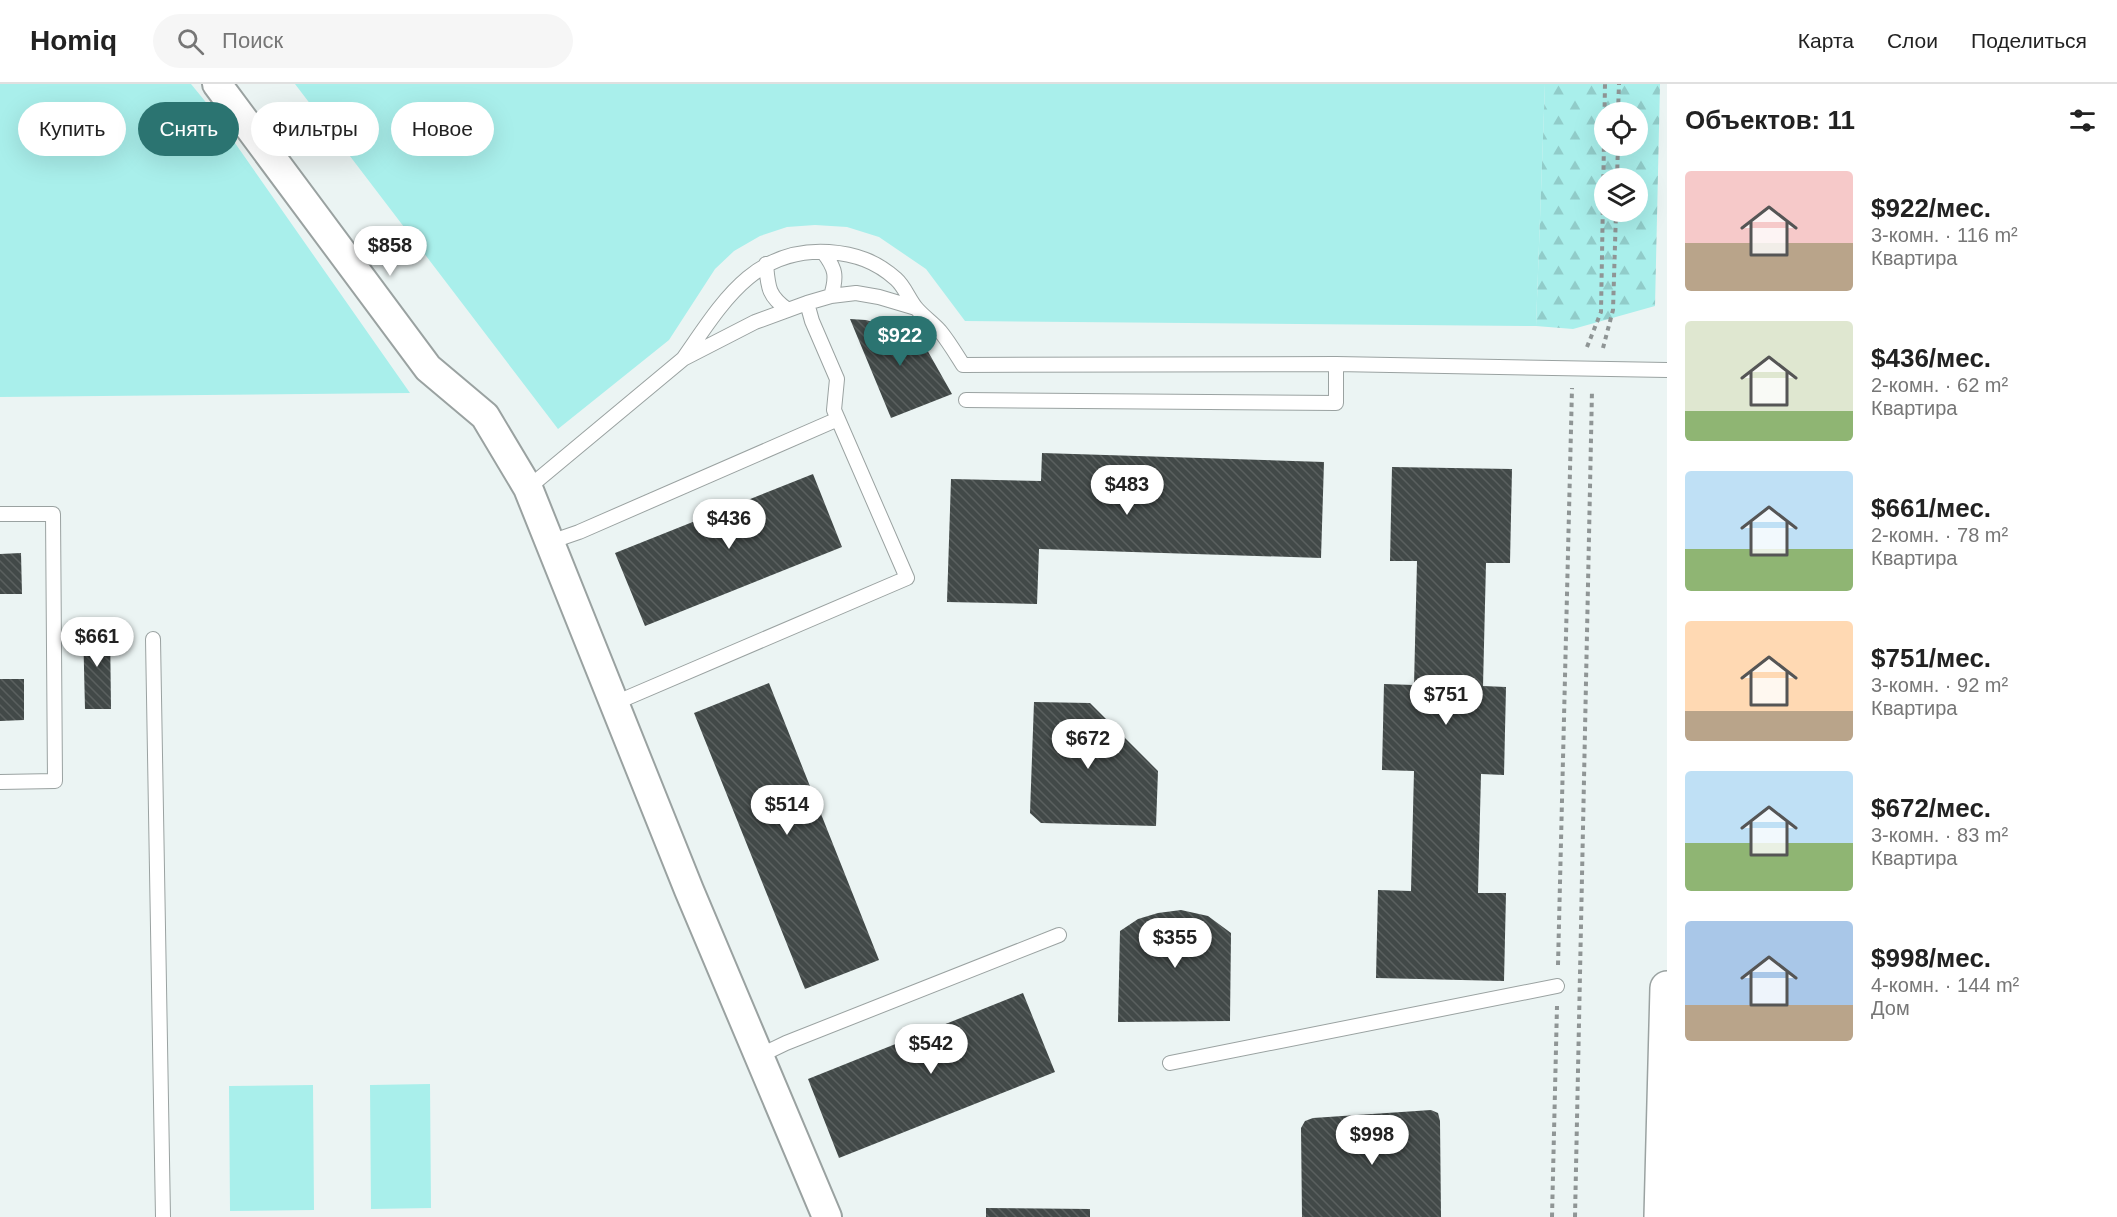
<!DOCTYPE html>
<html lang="ru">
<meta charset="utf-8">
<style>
:root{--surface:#fff;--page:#f6f6f6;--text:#222;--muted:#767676;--line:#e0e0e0;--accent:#2b7471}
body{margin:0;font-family:Arial,sans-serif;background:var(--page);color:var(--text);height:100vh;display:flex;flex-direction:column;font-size:22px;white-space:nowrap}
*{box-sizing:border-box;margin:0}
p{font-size:20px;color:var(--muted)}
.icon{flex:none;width:33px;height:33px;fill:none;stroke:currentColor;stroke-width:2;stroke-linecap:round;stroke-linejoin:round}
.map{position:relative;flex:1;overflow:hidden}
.sheet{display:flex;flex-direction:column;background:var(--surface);width:450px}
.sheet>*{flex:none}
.banner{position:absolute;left:18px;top:18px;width:570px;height:54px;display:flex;gap:12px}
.fabs{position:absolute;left:1594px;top:18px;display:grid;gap:12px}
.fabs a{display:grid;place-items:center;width:54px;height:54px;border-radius:50%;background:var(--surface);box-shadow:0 6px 24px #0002;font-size:30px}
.price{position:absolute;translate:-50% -51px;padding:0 14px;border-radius:21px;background:#fff;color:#222;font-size:20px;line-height:39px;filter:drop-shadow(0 2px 3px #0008)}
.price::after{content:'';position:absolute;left:50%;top:36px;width:18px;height:14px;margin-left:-9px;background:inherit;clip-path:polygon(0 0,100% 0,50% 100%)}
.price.current{background:var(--accent);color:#fff}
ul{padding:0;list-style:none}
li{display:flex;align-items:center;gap:18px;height:150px;padding:0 18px}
li span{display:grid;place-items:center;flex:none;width:168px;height:120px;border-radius:6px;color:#555}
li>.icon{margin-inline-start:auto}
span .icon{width:72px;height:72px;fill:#fffc;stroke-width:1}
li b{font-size:26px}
h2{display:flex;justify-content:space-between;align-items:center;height:72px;padding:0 18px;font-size:26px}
.tag{padding:0 21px;border-radius:27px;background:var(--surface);box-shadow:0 6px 24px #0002;font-size:21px;line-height:54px}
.tag.current{background:var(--accent);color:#fff}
header{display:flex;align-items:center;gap:36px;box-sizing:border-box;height:84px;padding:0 30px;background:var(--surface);border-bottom:2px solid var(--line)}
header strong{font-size:28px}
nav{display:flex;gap:33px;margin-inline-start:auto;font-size:21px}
.search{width:420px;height:54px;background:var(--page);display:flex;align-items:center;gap:15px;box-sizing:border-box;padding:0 21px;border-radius:33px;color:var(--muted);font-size:22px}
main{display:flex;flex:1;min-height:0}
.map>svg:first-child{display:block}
.green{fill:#a9efeb}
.forest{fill:url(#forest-firs);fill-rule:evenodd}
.building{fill:url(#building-back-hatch)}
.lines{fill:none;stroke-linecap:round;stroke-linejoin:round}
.lane-casing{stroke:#9aa2a1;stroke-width:16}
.street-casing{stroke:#9aa2a1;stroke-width:32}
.secondary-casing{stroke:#9aa2a1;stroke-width:36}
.path{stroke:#8f9595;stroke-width:4;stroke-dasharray:4.5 4.5;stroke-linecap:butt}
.lane{stroke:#fff;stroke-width:14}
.street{stroke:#fff;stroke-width:28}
.secondary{stroke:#fff;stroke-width:33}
</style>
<header>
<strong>Homiq</strong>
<div class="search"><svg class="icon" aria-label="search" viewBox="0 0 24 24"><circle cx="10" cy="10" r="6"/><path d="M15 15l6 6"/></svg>Поиск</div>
<nav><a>Карта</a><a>Слои</a><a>Поделиться</a></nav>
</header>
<main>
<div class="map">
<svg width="1667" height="1133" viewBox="0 0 1667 1133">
<defs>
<pattern id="forest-firs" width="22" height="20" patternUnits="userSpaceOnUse" patternTransform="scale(1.5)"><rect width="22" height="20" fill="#a9efeb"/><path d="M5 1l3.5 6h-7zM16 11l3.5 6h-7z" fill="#91ccc9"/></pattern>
<pattern id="building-back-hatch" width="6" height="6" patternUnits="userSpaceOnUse" patternTransform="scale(1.5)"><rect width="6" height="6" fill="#424948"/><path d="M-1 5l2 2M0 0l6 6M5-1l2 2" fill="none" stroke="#5a605f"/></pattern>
</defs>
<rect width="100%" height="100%" fill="#ebf4f3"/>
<path class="green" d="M0,0H191L209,22L410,309L0,313Z
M295,0H1545L1536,242L965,237L926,185L879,153L847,143L815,141L787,143L760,152L734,167L715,185L669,256L558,345Z
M430,1000L431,1124L371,1125L370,1001Z
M313,1001L314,1126L230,1127L229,1002Z"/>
<path class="forest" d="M1545,0H1660L1655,222L1573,245L1536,242ZM1605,28H1638V62H1605ZM1605,94H1638V128H1605Z"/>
<path class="building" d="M850,235L866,236L912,250L926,264L952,310L891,334Z
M1042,369L1324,378L1321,474L1039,465L1037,520L947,518L951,395L1041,397Z
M1392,383L1512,385L1510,479H1486L1483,602L1506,603L1504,691L1481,690L1478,809H1506L1504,897L1376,894L1378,806L1411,807L1414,687L1382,686L1384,600L1414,601L1417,477H1390Z
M813,390L842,463L645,542L615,469Z
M21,469L22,510H0V470Z
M83,543H110L111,625H85Z
M0,595H24V636L0,637Z
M769,599L879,876L805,905L694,629Z
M1034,618L1090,619L1158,687L1156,742L1041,739L1030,729Z
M1181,826L1208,832L1231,849L1230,937L1118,938L1120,847L1138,835L1158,829Z
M1023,909L1055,988L839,1074L808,995Z
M1431,1026L1438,1029L1440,1037L1441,1133H1302L1301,1044L1305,1037L1313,1034Z
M986,1124L1090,1125V1133H986Z"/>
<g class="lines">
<defs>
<path id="lane" d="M823,168C836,185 837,192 831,212
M766,180C768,203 768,212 788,226
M683,275C721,221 753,163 829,168C855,170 876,177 896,195C905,203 909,216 917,225C924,233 933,239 940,247C949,258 956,270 963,281L1336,280L1667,286
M966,316L1336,319V280
M528,404L683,275L755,238L807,219L831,212L856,209L879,213L916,224
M0,430H53L55,697L0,698
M550,458L579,448L838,335
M153,555L163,1133
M615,619L907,494L834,326L837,295L812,237L807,219
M759,972L786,959L1059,851
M1170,979L1557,902"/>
<path id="street" d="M217,0L428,284L485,332L528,404L689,806L827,1133"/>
<path id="secondary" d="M1661,1133L1667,904"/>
</defs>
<use href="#lane" class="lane-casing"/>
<use href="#street" class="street-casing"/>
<use href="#secondary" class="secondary-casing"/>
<path class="path" d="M1618,28L1619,0
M1617,94L1618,62
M1603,129L1636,130
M1587,263L1601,228L1605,0
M1603,264L1613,226L1616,128
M1558,881L1572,304
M1552,1133L1557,922
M1575,1133L1592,306"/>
<use href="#lane" class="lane"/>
<use href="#street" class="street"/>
<use href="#secondary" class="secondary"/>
</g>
</svg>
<div class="fabs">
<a><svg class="icon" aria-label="locate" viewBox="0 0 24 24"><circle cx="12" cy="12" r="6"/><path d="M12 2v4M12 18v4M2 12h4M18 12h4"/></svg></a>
<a><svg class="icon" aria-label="layers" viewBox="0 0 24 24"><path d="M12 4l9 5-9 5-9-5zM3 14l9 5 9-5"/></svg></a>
</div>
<b class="price" style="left:390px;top:193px">$858</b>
<b class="price current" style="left:900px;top:283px">$922</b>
<b class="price" style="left:1127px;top:432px">$483</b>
<b class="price" style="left:729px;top:466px">$436</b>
<b class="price" style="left:97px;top:584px">$661</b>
<b class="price" style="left:1446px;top:642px">$751</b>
<b class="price" style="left:1088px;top:686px">$672</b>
<b class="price" style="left:787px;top:752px">$514</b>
<b class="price" style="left:1175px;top:885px">$355</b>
<b class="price" style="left:931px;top:991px">$542</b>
<b class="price" style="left:1372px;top:1082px">$998</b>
<div class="banner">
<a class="tag">Купить</a>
<a class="tag current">Снять</a>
<a class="tag">Фильтры</a>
<a class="tag">Новое</a>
</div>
</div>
<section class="sheet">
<h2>Объектов: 11<svg class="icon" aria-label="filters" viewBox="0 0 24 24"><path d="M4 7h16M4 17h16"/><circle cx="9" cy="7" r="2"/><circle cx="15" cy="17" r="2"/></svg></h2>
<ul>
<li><span style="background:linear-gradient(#f6c9c9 60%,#b9a48a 0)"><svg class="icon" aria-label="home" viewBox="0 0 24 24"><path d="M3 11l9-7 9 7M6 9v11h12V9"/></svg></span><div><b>$922/мес.</b><p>3-комн. · 116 m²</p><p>Квартира</p></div></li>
<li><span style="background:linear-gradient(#dfe7d0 75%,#8fb573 0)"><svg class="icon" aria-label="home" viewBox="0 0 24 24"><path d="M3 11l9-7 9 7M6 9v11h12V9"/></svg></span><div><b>$436/мес.</b><p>2-комн. · 62 m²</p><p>Квартира</p></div></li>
<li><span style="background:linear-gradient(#bfe0f5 65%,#8fb573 0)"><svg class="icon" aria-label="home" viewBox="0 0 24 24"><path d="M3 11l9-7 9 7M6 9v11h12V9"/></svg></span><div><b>$661/мес.</b><p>2-комн. · 78 m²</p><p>Квартира</p></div></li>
<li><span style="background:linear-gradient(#ffd9b3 75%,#b9a48a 0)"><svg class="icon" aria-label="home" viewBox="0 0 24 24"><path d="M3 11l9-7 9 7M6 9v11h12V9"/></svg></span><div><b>$751/мес.</b><p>3-комн. · 92 m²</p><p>Квартира</p></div></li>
<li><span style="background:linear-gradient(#bfe0f5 60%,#8fb573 0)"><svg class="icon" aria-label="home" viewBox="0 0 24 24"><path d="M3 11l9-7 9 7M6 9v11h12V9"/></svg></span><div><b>$672/мес.</b><p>3-комн. · 83 m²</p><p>Квартира</p></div></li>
<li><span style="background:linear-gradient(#a9c7e8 70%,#b9a48a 0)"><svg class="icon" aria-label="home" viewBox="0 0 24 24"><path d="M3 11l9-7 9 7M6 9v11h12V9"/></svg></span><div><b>$998/мес.</b><p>4-комн. · 144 m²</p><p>Дом</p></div></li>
</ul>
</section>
</main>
